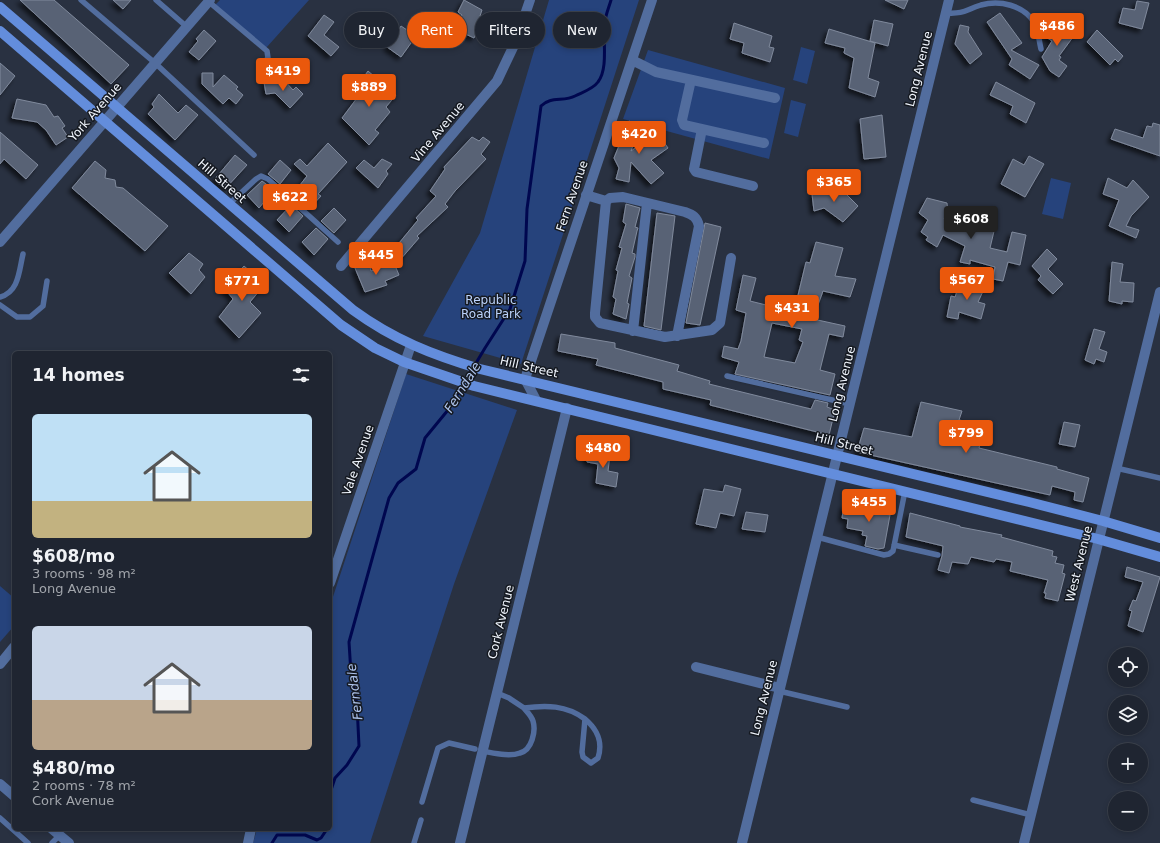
<!DOCTYPE html>
<meta charset="utf-8">
<style>
:root{--surface:#1f2531;--page:#272d39;--text:#f1f3f6;--muted:#a1a5ab;--line:#3c424d;--accent:#ea580c}
body{margin:0;font-family:"DejaVu Sans",sans-serif;background:var(--page);color:var(--text);height:100vh;display:flex;flex-direction:column;font-size:15px;white-space:nowrap}
*{box-sizing:border-box;margin:0}
p{font-size:13px;color:var(--muted)}
.icon{flex:none;width:22px;height:22px;fill:none;stroke:currentColor;stroke-width:2;stroke-linecap:round;stroke-linejoin:round}
.map{position:relative;flex:1;overflow:hidden}
.panel{position:absolute;left:12px;top:351px;width:320px;height:480px;display:flex;flex-direction:column;background:var(--surface);border-radius:6px;box-shadow:0 2px 6px #0003,0 0 0 1px var(--line)}
.panel>*{flex:none}
.hud{position:absolute;left:344px;top:12px;width:380px;height:36px;display:flex;gap:8px}
.fabs{position:absolute;left:1108px;top:647px;display:grid;gap:8px}
.fabs a{display:grid;place-items:center;width:40px;height:40px;border-radius:50%;background:var(--surface);box-shadow:0 2px 6px #0003,0 0 0 1px var(--line);font-size:20px}
.price{position:absolute;translate:-50% -34px;padding:0 9px;border-radius:4px;background:var(--accent);color:#fff;font-size:13px;line-height:26px;filter:drop-shadow(0 1px 2px #0008)}
.price::after{content:'';position:absolute;left:50%;top:24px;width:12px;height:9px;margin-left:-6px;background:inherit;clip-path:polygon(0 0,100% 0,50% 100%)}
.price.on{background:#222;color:#fff}
ul{padding:0;list-style:none}
li{display:grid;align-content:center;gap:8px;height:212px;padding:0 20px}
li span{display:grid;place-items:center;height:124px;border-radius:6px;color:#555}
li>.icon{margin-inline-start:auto}
span .icon{width:72px;height:72px;fill:#fffc;stroke-width:1}
li b{font-size:17px}
h2{display:flex;justify-content:space-between;align-items:center;height:48px;padding:0 20px;font-size:17px}
.tag{padding:0 14px;border-radius:18px;background:var(--surface);box-shadow:0 2px 6px #0003,0 0 0 1px var(--line);font-size:14px;line-height:36px}
.tag.on{background:var(--accent);color:#fff}
.map>svg:first-child{display:block}
.green{fill:#26437c}
.lines{fill:none;stroke-linecap:round;stroke-linejoin:round}
.stream{stroke:#00074f;stroke-width:3}
.building{fill:#586274;stroke:#808a9d;fill-rule:evenodd;filter:url(#shadow)}
.lane{stroke:#526d9e;stroke-width:5.5}
.street{stroke:#526d9e;stroke-width:10}
.secondary{stroke:#638ddc;stroke-width:10}
.labels{text-anchor:middle;stroke-width:3;stroke-linejoin:round;paint-order:stroke}
.street-label{font-size:12px;fill:#f0f5fd;stroke:#151920}
.park-label{font-size:12px;fill:#bbd2fb;stroke:#151920}
.water-label{font-size:13px;font-style:italic;fill:#aec4ed;stroke:#151920}
</style>
<div class="map">
<svg width="1160" height="843" viewBox="0 0 1160 843">
<defs>
<filter id="shadow"><feDropShadow dx="-3.5" dy="3.5" stdDeviation="2" flood-color="#0009"/></filter>
</defs>
<rect width="100%" height="100%" fill="#293141"/>
<path class="green" d="M220,0H309L266,48L215,5Z
M549,0H639L521,364L423,336L480,233Z
M801,47L815,51L807,84L793,80Z
M648,50L785,88L769,159L623,119Z
M791,100L806,104L798,137L784,133Z
M1051,178L1071,183L1063,219L1042,214Z
M406,374L517,410L454,584L370,843H253L257,829H330V606Z
M0,586L14,598V626L0,642Z"/>
<g class="lines">
<path class="stream" d="M330,793L335,778L347,765L359,746L357,705L351,674L349,642L389,498L398,483L416,469L425,438L448,410L485,348L510,309L525,261L527,209L541,106C550,96 564,102 575,96C583,92 593,89 598,82C609,68 602,38 605,21C606,14 609,7 611,0
M272,843L277,835H305L317,840L321,838L327,829"/>
</g>
<path class="building" d="M20,0H54L129,65L111,84Z
M113,0H131L123,9Z
M464,0L482,10L480,16L484,19L474,38L455,29L462,15L458,12Z
M885,0H908L904,9Z
M1137,1L1149,3L1142,29L1119,23L1123,8L1135,10Z
M1000,13L1022,43L1011,50L1039,65L1030,79L1009,65L1012,59L987,22Z
M324,15L334,22L324,35L339,47L331,56L308,36Z
M1056,19L1076,33L1059,56L1061,57L1059,60L1067,66L1059,77L1050,71L1042,57L1052,41L1046,37Z
M874,20L893,24L888,46L870,41Z
M734,23L772,36L769,47L774,48L770,62L742,53L744,43L730,39Z
M960,25L969,27L968,32L982,54L970,64L955,44Z
M401,26L416,36L401,57L387,47Z
M829,29L875,43L868,78L879,82L875,97L849,88L854,58L844,53L845,48L825,43Z
M204,30L216,41L199,60L189,52L198,41L196,39Z
M1097,30L1123,56L1118,62L1115,59L1110,65L1087,42Z
M0,63L15,76L0,95Z
M368,71L396,95L386,107L390,112L375,130L379,133L369,145L342,118L366,86L361,81Z
M202,73H213V87L224,75L238,87L236,89L243,95L236,104L229,98L223,104L202,84Z
M284,80L293,90L296,87L303,94L290,108L275,93L266,94L264,82Z
M996,82L1035,103L1026,123L1010,114L1013,106L990,95Z
M159,94L178,113L186,105L198,115L175,140L148,114L154,107L152,104Z
M17,99L46,105L54,117L58,116L65,126L62,128L68,137L56,145L46,130L37,122L12,118Z
M882,115L886,157L864,159L860,119Z
M629,121L640,126L631,151L657,132L668,148L651,160L664,173L651,184L631,162L629,182L616,179L619,168L614,158Z
M1153,123L1160,125V156L1111,139L1115,129L1143,138L1147,126L1152,127Z
M0,132L38,165L26,179L4,159L0,164Z
M472,137L479,141L483,137L490,142L481,154L486,159L455,191L445,204L448,207L417,236L419,238L399,261L390,254L418,220L416,218L436,196L430,191L445,169L444,167Z
M328,143L347,162L318,194L321,196L308,210L293,194L307,176L294,164L300,159L307,166Z
M235,155L247,165L225,189L214,180Z
M1029,156L1044,164L1025,197L1001,184L1013,159L1024,165Z
M382,159L392,164L386,171L388,174L378,188L356,168L364,160L374,168Z
M280,160L291,170L280,184L268,174Z
M95,161L106,170L105,178L115,180L116,187L123,188L168,226L145,251L72,188Z
M1108,178L1127,188L1133,180L1149,197L1131,216L1126,226L1139,230L1136,238L1109,226L1119,200L1103,194Z
M262,181L274,190L259,208L247,195Z
M828,189L846,194L858,206L843,222L824,208L814,211L812,194Z
M927,198L947,203L948,212L944,219L973,234L974,228L982,229L984,225L995,227L990,248L1007,252L1012,232L1026,235L1020,265L1008,262L1003,281L993,279L995,267L970,260V264L960,262L965,246L943,235L937,247L926,240L928,237L921,232L928,220L919,213Z
M626,204L640,208L635,227L638,228L637,231L632,253L635,254V257L629,276L632,278L627,303L629,304L626,319L613,314L616,299L613,297L618,271L616,270L622,248L619,247L626,224L623,222Z
M291,205L303,216L289,232L277,220Z
M334,208L346,220L334,233L321,221Z
M657,213L675,216L661,330L644,326Z
M705,223L721,227L700,325L686,323Z
M316,228L328,239L314,255L302,242Z
M816,242L843,248L835,276L856,279L850,297L823,291L813,319L845,326L843,337L829,334L820,370L835,374L830,395L735,374L739,362L722,357L724,346L738,349L741,341L746,313L736,310L743,275L756,278L750,301L794,312L806,262L810,263ZM772,323L802,329L799,340L803,342L795,363L764,357Z
M1047,249L1057,259L1048,269L1063,284L1053,294L1038,280L1041,276L1032,266Z
M189,253L203,264L199,270L205,277L191,294L169,273Z
M1112,262L1123,264L1120,282L1134,283L1133,302L1122,301V304L1109,301Z
M369,263L371,271L394,263L399,275L385,281L387,285L365,292L355,268Z
M244,266L265,284L250,302L261,313L239,338L219,317L233,299L224,288Z
M961,280L985,287L978,302L985,304L981,319L959,312L958,319L947,317L951,296L955,297Z
M1094,329L1105,332L1099,349L1107,352L1104,362L1096,359L1094,364L1085,360Z
M561,334L615,343V348L679,365L677,371L710,381L709,384L811,409L815,400L828,403L827,407L835,410L829,435L710,405L711,400L663,389V382L596,365L598,359L558,351Z
M921,402L962,411L959,420L985,425L979,448L1057,467V469L1089,478L1083,502L1074,500L1075,492L1052,486L1050,495L857,452L864,428L912,437Z
M1064,422L1080,425L1075,447L1059,444Z
M587,452L610,455L608,471L618,473L616,487L596,483L598,464L587,462Z
M725,485L741,489L734,516L720,513L716,528L696,524L704,489L723,492Z
M866,501L885,505L884,514L890,515L884,548L878,549L865,546L867,536L862,535L863,531L847,528L848,519L842,518L844,505L865,509Z
M746,512L768,515L765,532L742,529Z
M910,513L960,526V527L1002,535L1001,537L1053,551L1052,556L1057,557L1055,563L1064,565L1062,573L1065,574L1058,601L1045,598L1046,593H1044L1048,580L1010,571L1012,562L996,559L994,562L971,557L968,564L952,562L949,573L938,570L942,556L943,546L906,537Z
M1127,567L1160,577L1143,632L1128,626L1132,611L1129,610L1133,600L1136,601L1143,582L1125,577Z"/>
<g class="lines">
<path class="lane" d="M81,0L155,63L254,155
M156,0L187,27
M209,2L267,51L268,58L262,66
M946,13C965,14 965,10 981,5C1000,0 1023,5 1034,22C1038,28 1039,41 1041,49
M229,204L256,179L261,176L268,179L338,242
M0,297C19,292 19,271 23,254
M0,305L17,317H30L43,306L47,281
M727,376L850,404
M1116,468L1160,478
M817,537L884,555L889,554L893,551L905,491
M894,545L938,555
M779,691L847,707
M497,693L509,698L524,708C546,705 566,705 585,719L582,752L583,757L591,763L598,758C603,742 598,730 585,719
M482,751C494,753 509,757 520,753C532,750 536,731 533,721C531,715 527,712 524,708
M973,800L1031,815
M422,802L438,748L449,743L475,749
M0,818L28,843
M52,843L60,835
M414,843L421,820"/>
<path class="street" d="M632,60L656,72L775,98
M691,80L682,120L684,125L764,143
M702,129L694,169L696,172L753,186
M586,195L606,201L610,198L623,197L685,212C693,215 697,217 699,226L677,336
M606,201L595,313V317L600,323L665,337L712,330L720,323L731,258
M0,242L210,0
M341,266L497,81L516,41L530,0
M633,331L647,203
M536,400L525,379L652,0
M330,583L411,345
M0,664L14,647
M696,667L780,688
M0,784L14,796
M52,829L69,843
M248,843L251,829
M460,843L567,408
M742,843L949,0
M1024,843L1160,292"/>
<path class="secondary" d="M0,7L353,310C394,340 433,355 480,369L1029,502L1103,521L1160,538
M0,31L341,325L375,348L404,362L474,386L1098,539L1160,557"/>
</g>
<g class="labels">
<g class="street-label">
<text transform="translate(919 69) rotate(-76)" y="4">Long Avenue</text>
<text transform="translate(95 112) rotate(-49)" y="4">York Avenue</text>
<text transform="translate(438 132) rotate(-50)" y="4">Vine Avenue</text>
<text transform="translate(222 181) rotate(41)" y="4">Hill Street</text>
<text transform="translate(572 196) rotate(-71)" y="4">Fern Avenue</text>
<text transform="translate(529 367) rotate(13)" y="4">Hill Street</text>
<text transform="translate(842 384) rotate(-76)" y="4">Long Avenue</text>
<text transform="translate(844 444) rotate(14)" y="4">Hill Street</text>
<text transform="translate(358 460) rotate(-71)" y="4">Vale Avenue</text>
<text transform="translate(1079 564) rotate(-76)" y="4">West Avenue</text>
<text transform="translate(501 622) rotate(-76)" y="4">Cork Avenue</text>
<text transform="translate(764 698) rotate(-76)" y="4">Long Avenue</text>
</g>
<g class="park-label">
<text x="491" y="304">Republic<tspan x="491" dy="14">Road Park</tspan></text>
</g>
<g class="water-label">
<text transform="translate(462 387) rotate(-58)" y="5">Ferndale</text>
<text transform="translate(354 692) rotate(-97)" y="5">Ferndale</text>
</g>
</g>
</svg>
<div class="fabs">
<a><svg class="icon" aria-label="locate" viewBox="0 0 24 24"><circle cx="12" cy="12" r="6"/><path d="M12 2v4M12 18v4M2 12h4M18 12h4"/></svg></a>
<a><svg class="icon" aria-label="layers" viewBox="0 0 24 24"><path d="M12 4l9 5-9 5-9-5zM3 14l9 5 9-5"/></svg></a>
<a>+</a>
<a>−</a>
</div>
<b class="price" style="left:1057px;top:47px">$486</b>
<b class="price" style="left:283px;top:92px">$419</b>
<b class="price" style="left:369px;top:108px">$889</b>
<b class="price" style="left:639px;top:155px">$420</b>
<b class="price" style="left:834px;top:203px">$365</b>
<b class="price" style="left:290px;top:218px">$622</b>
<b class="price on" style="left:971px;top:240px">$608</b>
<b class="price" style="left:376px;top:276px">$445</b>
<b class="price" style="left:967px;top:301px">$567</b>
<b class="price" style="left:242px;top:302px">$771</b>
<b class="price" style="left:792px;top:329px">$431</b>
<b class="price" style="left:966px;top:454px">$799</b>
<b class="price" style="left:603px;top:469px">$480</b>
<b class="price" style="left:869px;top:523px">$455</b>
<div class="hud">
<a class="tag">Buy</a>
<a class="tag on">Rent</a>
<a class="tag">Filters</a>
<a class="tag">New</a>
</div>
<section class="panel">
<h2>14 homes<svg class="icon" aria-label="filters" viewBox="0 0 24 24"><path d="M4 7h16M4 17h16"/><circle cx="9" cy="7" r="2"/><circle cx="15" cy="17" r="2"/></svg></h2>
<ul>
<li><span style="background:linear-gradient(#bfe0f5 70%,#c2b280 0)"><svg class="icon" aria-label="home" viewBox="0 0 24 24"><path d="M3 11l9-7 9 7M6 9v11h12V9"/></svg></span><div><b>$608/mo</b><p>3 rooms · 98 m²</p><p>Long Avenue</p></div></li>
<li><span style="background:linear-gradient(#c9d6e8 60%,#b9a48a 0)"><svg class="icon" aria-label="home" viewBox="0 0 24 24"><path d="M3 11l9-7 9 7M6 9v11h12V9"/></svg></span><div><b>$480/mo</b><p>2 rooms · 78 m²</p><p>Cork Avenue</p></div></li>
</ul>
</section>
</div>
